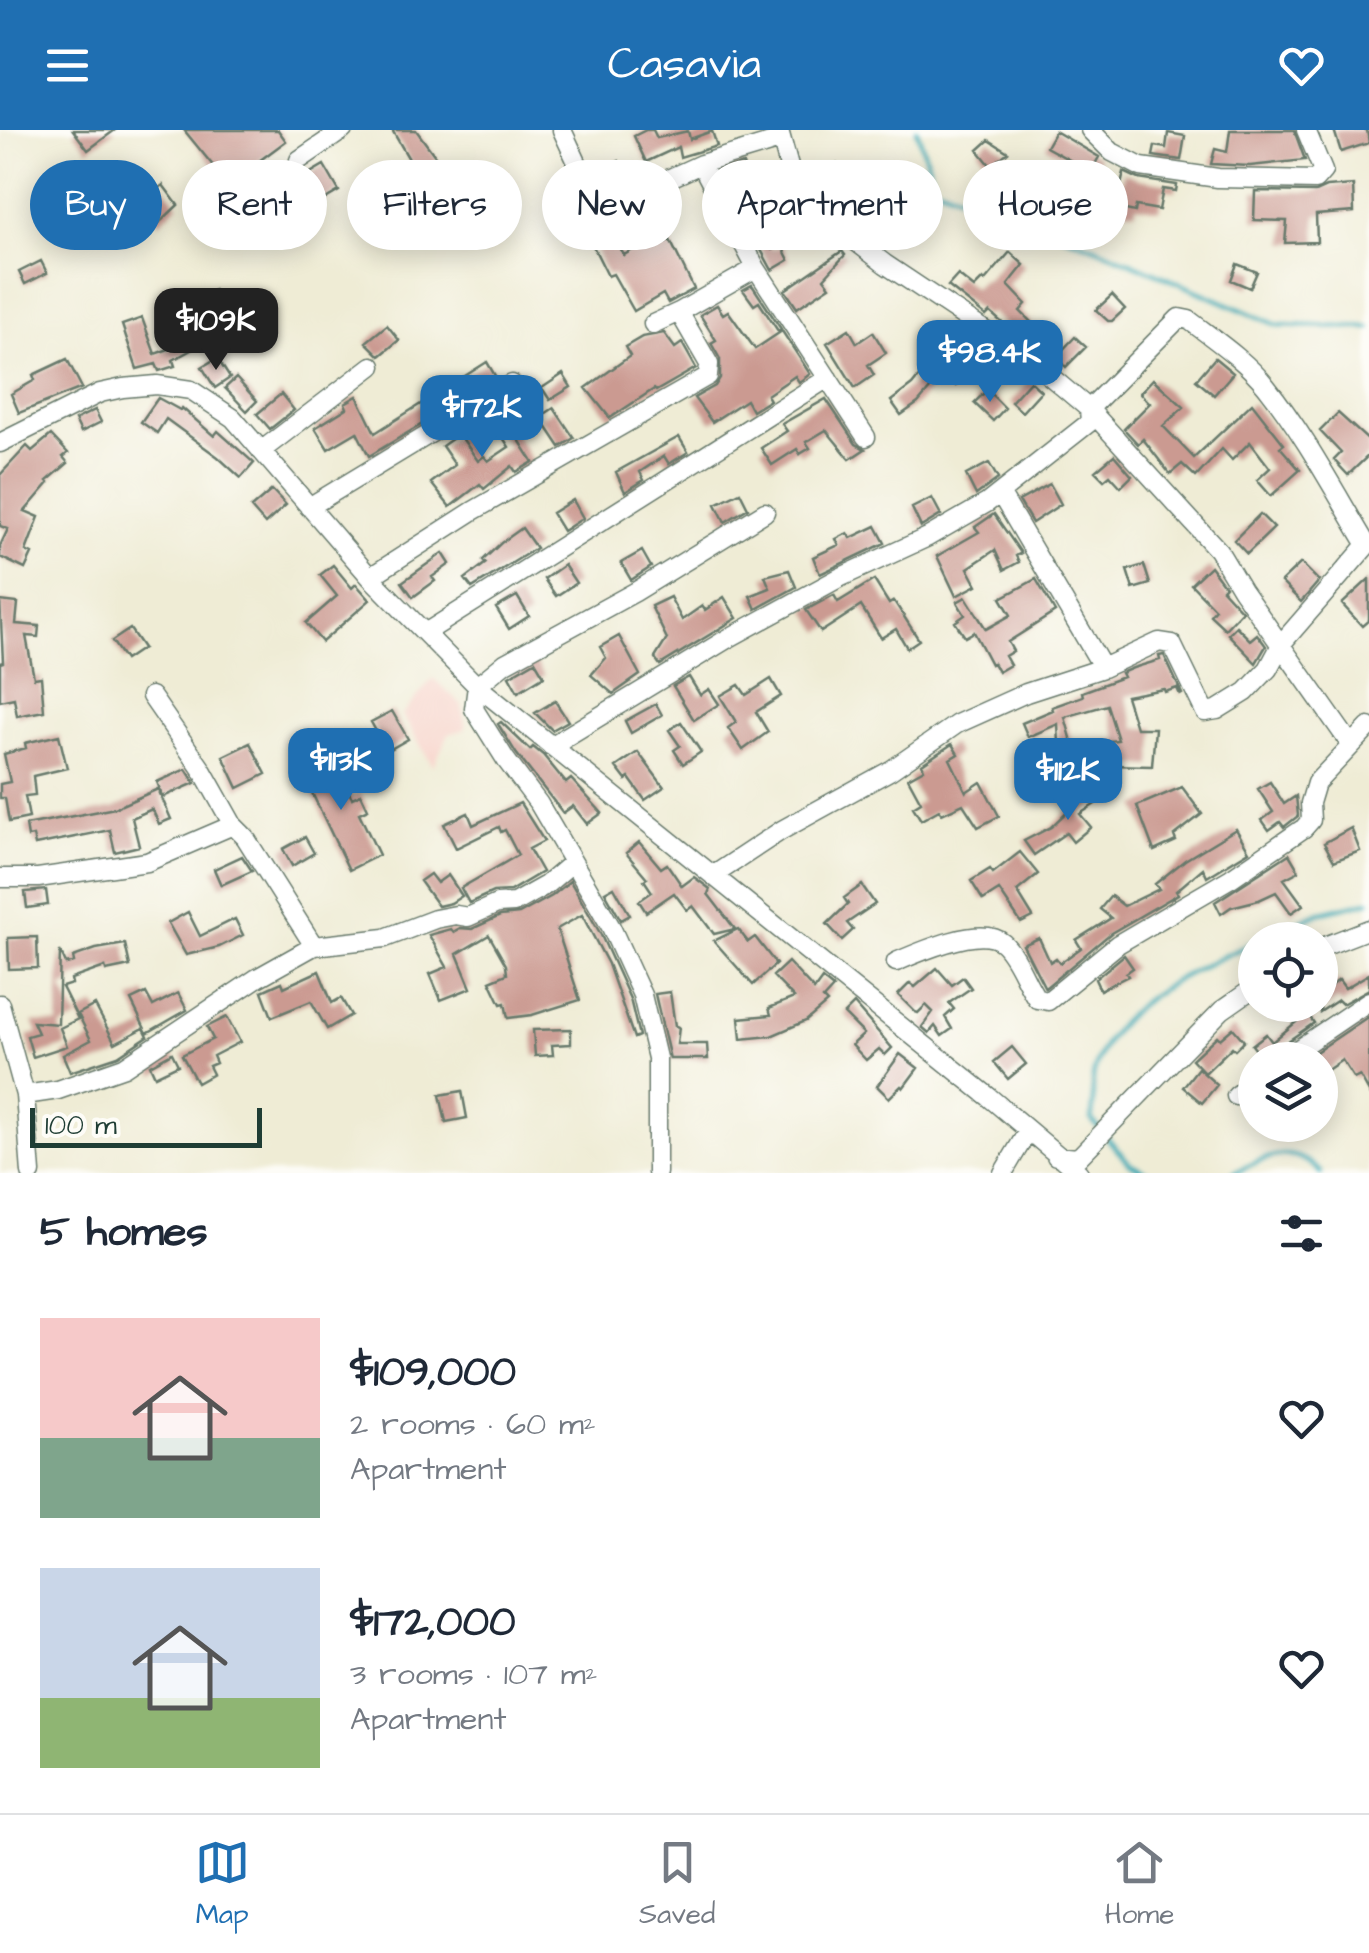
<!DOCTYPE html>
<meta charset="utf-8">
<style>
:root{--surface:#fff;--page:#f6f6f7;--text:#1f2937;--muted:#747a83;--line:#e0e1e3;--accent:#1f6fb2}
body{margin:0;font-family:"Architects Daughter",sans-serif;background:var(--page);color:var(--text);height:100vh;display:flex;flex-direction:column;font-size:38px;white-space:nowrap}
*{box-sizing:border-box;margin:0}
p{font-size:32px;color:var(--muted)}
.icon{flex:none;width:55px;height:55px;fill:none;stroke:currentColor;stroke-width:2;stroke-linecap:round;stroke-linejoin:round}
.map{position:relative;height:1043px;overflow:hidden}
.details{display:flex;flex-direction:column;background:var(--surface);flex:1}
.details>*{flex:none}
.hud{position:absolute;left:30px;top:30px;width:1310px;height:90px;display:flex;gap:20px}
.fabs{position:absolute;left:1238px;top:792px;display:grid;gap:20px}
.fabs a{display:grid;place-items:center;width:100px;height:100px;border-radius:50%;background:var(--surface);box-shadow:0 5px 25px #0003;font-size:50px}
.scale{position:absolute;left:30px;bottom:25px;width:232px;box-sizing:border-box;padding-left:10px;border:5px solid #1f3d34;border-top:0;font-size:28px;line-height:35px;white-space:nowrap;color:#1f3d34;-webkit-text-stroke:8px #fdfcf7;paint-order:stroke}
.price{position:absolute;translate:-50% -85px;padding:0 22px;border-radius:20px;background:var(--accent);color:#fff;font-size:32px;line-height:65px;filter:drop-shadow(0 2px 5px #0008)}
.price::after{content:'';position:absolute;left:50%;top:60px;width:30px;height:22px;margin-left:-15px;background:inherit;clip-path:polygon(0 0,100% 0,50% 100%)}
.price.selected{background:#222;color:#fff}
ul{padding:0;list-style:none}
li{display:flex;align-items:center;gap:30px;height:250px;padding:0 40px}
li span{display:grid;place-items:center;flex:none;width:280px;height:200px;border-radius:0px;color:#555}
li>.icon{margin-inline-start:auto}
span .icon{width:120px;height:120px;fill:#fffc;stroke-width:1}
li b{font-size:42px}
h2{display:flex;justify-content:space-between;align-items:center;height:120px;padding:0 40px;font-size:42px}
.pill{padding:0 35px;border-radius:45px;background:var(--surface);box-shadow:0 5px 25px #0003;font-size:35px;line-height:90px}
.pill.selected{background:var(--accent);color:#fff}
header{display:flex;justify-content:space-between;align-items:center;height:130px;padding:0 40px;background:var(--accent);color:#fff;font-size:45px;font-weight:600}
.dock{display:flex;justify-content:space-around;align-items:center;height:140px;border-top:2px solid var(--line);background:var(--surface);font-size:28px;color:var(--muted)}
.dock a{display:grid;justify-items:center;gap:5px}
.dock .selected{color:var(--accent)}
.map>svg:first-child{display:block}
.built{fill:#f7d1c8}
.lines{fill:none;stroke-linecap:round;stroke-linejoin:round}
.stream{stroke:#3aabb6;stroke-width:5}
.building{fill:#cb9a91;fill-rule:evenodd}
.minor-casing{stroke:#687a6c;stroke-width:21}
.minor{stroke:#fff;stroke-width:18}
</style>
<header><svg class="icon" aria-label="menu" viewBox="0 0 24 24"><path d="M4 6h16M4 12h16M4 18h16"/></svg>Casavia<svg class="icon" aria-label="heart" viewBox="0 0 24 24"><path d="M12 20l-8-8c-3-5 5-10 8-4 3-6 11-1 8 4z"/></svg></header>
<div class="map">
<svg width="1369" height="1043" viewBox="0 0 1369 1043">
<rect width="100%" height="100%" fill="#fdfcf7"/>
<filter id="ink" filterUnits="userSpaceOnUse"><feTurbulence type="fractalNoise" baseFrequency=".01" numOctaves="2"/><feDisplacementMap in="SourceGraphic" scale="20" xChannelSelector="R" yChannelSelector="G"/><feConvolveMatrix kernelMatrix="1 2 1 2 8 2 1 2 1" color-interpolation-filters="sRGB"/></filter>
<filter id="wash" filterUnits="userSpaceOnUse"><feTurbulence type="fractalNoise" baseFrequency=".0048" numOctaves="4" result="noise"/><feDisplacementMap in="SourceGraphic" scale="40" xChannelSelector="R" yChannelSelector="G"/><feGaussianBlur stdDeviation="2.25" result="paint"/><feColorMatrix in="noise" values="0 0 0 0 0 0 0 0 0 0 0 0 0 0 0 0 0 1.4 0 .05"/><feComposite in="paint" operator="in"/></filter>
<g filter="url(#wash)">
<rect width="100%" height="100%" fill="#efecd5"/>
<path class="built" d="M433,548L462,575L466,599L449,604L433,636L402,585Z"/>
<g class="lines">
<path class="stream" d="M917,0L935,56L1097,118L1277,195L1369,198
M1259,810L1318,783L1369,771
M1148,1043L1129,1033L1091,989C1096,974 1090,958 1094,942C1113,871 1194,840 1255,812
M1234,1043C1266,1027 1292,1012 1321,1043"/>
</g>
<g id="blocks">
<path class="building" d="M73,0H115L88,20Z
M184,0H278L286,11L228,54Z
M392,0H416L438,30L417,43Z
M646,0H653L657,8L688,1L690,9L712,1L717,16L680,27L678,17L646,32L634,6Z
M1230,0H1294L1305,30L1250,36L1211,34L1215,19L1227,22Z
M1334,0H1367L1369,13L1341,22Z
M1055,1L1099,27L1067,84L1013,53L1026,34L1062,58L1075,33L1046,17Z
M1168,3L1185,6L1181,30L1153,26L1155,16L1166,18Z
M989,10L1008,22L991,36L978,20Z
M619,31L631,52L610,62L599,42Z
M743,34L747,52L727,57L720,41Z
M837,34L851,63L861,54L871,64L849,86L829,66L826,68L812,45Z
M324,35L339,61L322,71L307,45Z
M291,39L299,42L307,58L258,85L249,70L287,51L283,43Z
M1124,42L1139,49L1177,55L1176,61L1163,59L1159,80L1136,76L1135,82L1116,78Z
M163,55L178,75L159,93L143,70Z
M1353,55L1354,82L1316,85L1317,112L1285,113L1287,91L1254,90L1255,61L1315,62L1326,57Z
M578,65L585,78L600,88L624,125L639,116L622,84L642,74L648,85L641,89L655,117L670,110L694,159L668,173L663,164L634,181L613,144L608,146L570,70Z
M757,91L772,120L781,114L789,130L772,140L748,96Z
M842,121L845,125L824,148L830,156L797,178L785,160Z
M1010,122L1024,135L1008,155L1026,174L1020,181L1032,193L1018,207L990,182L986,186L948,156L958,145L974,158L983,149L985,151Z
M41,131L47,143L25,154L19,142Z
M1237,134L1257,142L1250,158L1231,150Z
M752,155L781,199L778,201L759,172L754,175L743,160Z
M214,160L229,178L223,184L235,199L224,208L214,196L198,210L200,215L173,230L175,236L159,241L156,234L137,239L122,195L142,188L155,224L183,214L179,207L183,205L164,173L177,165L188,182Z
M1112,165L1125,179L1112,191H1108L1096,180Z
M717,175L723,184L728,181L755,219L782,201L810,244L799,252L795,246L767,265L770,270L752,281L746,270L712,292L694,268L715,256L720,248V229L711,213L716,210L700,185Z
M387,195L399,210L380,226L366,212Z
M849,199L857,213L873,202L886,223L868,235L874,245L855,258L827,213Z
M664,203L675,218L682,213L696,238L656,261L654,259L610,288L586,258L630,226L625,217L642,207Z
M943,203L964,222L975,209L989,218L956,256L943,244L918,273L901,285L891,271L912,255L930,233L922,226Z
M1075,207L1086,217L1066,237L1056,227Z
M217,228L230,248L215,258L202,237Z
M1215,228L1233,243L1214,265L1196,250Z
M67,229L82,258L19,283L11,264L35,250L33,245Z
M487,232L497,249L369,326L357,302L328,319L315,298L347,278L345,273L357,266L375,303Z
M563,244L571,257L550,270L542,258Z
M236,248L257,271L247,281L225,258Z
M1153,249L1184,277L1163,296L1194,328L1252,273L1284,314L1280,317L1300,340L1271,366L1257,350L1270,338L1250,312L1232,330L1222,319L1196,347L1182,334L1170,344L1143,309L1138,314L1124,299L1150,273L1140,263Z
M1030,251L1041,261L1022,282L1011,272Z
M987,260L1005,278L993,291L974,273Z
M281,264L294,280L270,299L257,284Z
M158,268L180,280L182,278L214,306L218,301L254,333L241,348L218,327L166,289L157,303L141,292Z
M826,269L856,314L865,319L850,329L826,300L806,312L810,318L800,324L797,319L772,335L761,318L787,301L782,294Z
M511,270L521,287L509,294L533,332L516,342L512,336L484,359L480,354L450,377L431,353L455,335L442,316L459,304L478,331L484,326L488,331L509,317L488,284Z
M554,278L574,308L560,317L540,287Z
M95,280L101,292L81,302L75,290Z
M1338,283L1369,311V325L1348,345L1334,330L1341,323L1320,301Z
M51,305L68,323L63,327L68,333L47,351L49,353L25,381L39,387L26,421L32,424L25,439L0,427V416L8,399L0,396V345L27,316L32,321Z
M679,307L688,322L669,334L664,326L640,342L644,350L625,362L616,342Z
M1114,325L1132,346L1121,357L1110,345L1104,350L1095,341Z
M989,333L998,349L976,365L966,345Z
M1050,354L1061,374L1032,393L1019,371Z
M272,360L286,375L265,394L251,378Z
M740,362L748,378L725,392L716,374Z
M932,368L941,385L921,397L912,378Z
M573,370L583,388L563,401L552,383Z
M994,384L1021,423L1016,426L1019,432L1004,440L995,420L968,438L977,455L956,466L937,426L979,402L975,397Z
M1260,384L1274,398L1247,424L1234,410Z
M876,396L885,413L820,444L813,427L839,415L836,409L848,403L851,408Z
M522,398L536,418L472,458L465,449L486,433L483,430L501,413Z
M642,421L651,437L631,450L621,433Z
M443,423L450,434L432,447L435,451L413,467L402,452Z
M1301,433L1319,451L1301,472L1281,452Z
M333,435L352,458L356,454L370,470L322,512L306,493L337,466L320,445Z
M564,435L576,453L556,466L544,449Z
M1144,435L1150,454L1133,459L1127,440Z
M1210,436L1225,456L1222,459L1242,481L1225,499L1210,485L1215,479L1191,454Z
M789,440L796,457L756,479L750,466L770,458L765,446Z
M1036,449L1055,482L1008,512L1013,521L1005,526L1010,535L998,542L993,533L991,534L974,502L965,507L955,492L965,485L957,472L966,467L986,499L1011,485L1001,468Z
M1369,449V490L1362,496L1342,474Z
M874,450L889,474L894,471L919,510L907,518L896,499L881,508L861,476L821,502L806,480L834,465L838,472Z
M517,466L529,486L509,499L496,478Z
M670,467L682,490L702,476L705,480L724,467L737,488L660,535L655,528L667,509L651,476Z
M0,471L18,473L16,494L39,496L38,507L26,506L34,548L41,547L44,581L17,586L14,568L0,571V533L3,532Z
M1236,496L1250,510L1257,504L1266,516L1256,533L1228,504Z
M130,499L143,518L125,530L112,511Z
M619,506L640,545L613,564L591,545L606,528L600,517Z
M1164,525L1182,564L1180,565L1177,558L1165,562L1164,559L1126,566L1136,598H1155L1152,636L1060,634L1058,594L1028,607L1022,593L1053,580L1052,577L1083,566L1082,562L1123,547L1121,543L1133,538L1160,530L1159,526ZM1107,575L1118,610L1073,615L1065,587Z
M535,531L544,546L518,562L509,546Z
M689,547L700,565L709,559L719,574L694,590L673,556Z
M771,549L781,566L756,582L768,602L743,620L728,598L736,592L720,566L739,555L746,565Z
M555,571L568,591L552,600L535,583Z
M656,574L662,585L631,603L625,591Z
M392,581L408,609L387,621L371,592Z
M501,592L530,620L533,617L543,625L566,653L571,649L602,683L587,694L573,676L563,683L516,623L498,594Z
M681,592L701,622L683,634L674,620L680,616L669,600Z
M59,605L67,638L33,646L35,665L25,666L29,688L9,692L5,668H0V654L10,652L4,624L26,618L25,613Z
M250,613L266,644L238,658L223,626Z
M952,614L958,624L950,629L966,662L981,652L999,686L978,697L963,674L942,684L939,680L921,690L913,677L921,672L908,648L924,639L922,634Z
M638,622L664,657L645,670L629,648L626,650L616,637Z
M332,628L352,668L361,664L368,679L359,683L379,725L349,740L302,642Z
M186,639L195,653L163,667L157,652Z
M1270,652L1284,674L1296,666L1298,686L1284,697L1280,692L1269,700L1262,690L1273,682L1258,659Z
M1097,653L1106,667L1080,684L1091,697L1073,712L1066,703L1034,725L1024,711L1051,697Z
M1182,657L1202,684L1174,706L1176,711L1154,721L1137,676Z
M158,659L171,689L159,694L152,679L132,688L139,716L115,722L110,700L35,715L33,706L28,707L26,695L115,678Z
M520,673L544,711L529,719L542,742L510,761L493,762L469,773L461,758L518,725L505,700L501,702L499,697L456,718L444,694L468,683L473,695Z
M1351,698L1360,721L1334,731L1324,713Z
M1236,699L1249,721L1207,747L1203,738L1176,761L1178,764L1111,803L1045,858L1023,815L1039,808L1050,832L1056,828L1060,833L1081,818L1076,810L1111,788L1100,779L1111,766L1124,776L1159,759L1155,754L1185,730Z
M305,707L314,723L292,736L283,719Z
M639,712L661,738L667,734L682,756L694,747L710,759L708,764L735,799L714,804L693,776L687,780L674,763L646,782L639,771L652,762L644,750L647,748L626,723Z
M1020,722L1038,744L1017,761L1033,787L1021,793L999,760L983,770L971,751L990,739L993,743Z
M1289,724L1299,741L1284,749L1303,775L1291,783L1276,762L1259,770L1231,777L1221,784L1215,772Z
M242,726L252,741L221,755L214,739Z
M430,744L437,753L448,745L462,766L451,773L438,776L420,751Z
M570,751L600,803L630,869L639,906L634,908L608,834L582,785L557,799L580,870L532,885L508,888L505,873L501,874L490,851L507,844L506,835L489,805L457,824L471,858L441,870L430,844L447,837L429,805L451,799L453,802L460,798L472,799L500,786L519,784L552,766Z
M862,755L875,774L847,793L853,800L842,810L827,794L848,774L844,768Z
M614,757L630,785L621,790L605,762Z
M46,760L48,775L27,778L25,762Z
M188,782L200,806L235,789L243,805L219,817L186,825L168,793Z
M738,799L748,812L755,807L776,834L753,855L714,811Z
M37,807L38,838L9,839L8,808Z
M125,814L130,836L106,841L105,837L71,849L72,854L62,857L78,889L60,898L67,916L33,927L27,906L38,903L33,892L58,894L60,821L66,834L74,832L73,827L96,819Z
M1124,825L1133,838L1126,843L1128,846L1100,860L1095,849Z
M788,832L814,860L822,849L833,858L823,869L827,873L806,891L771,906L741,909L739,888L771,885L769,878L794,868L773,846Z
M937,838L952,855L963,847L971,858L949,873L954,879L945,887L952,899L942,906L935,896L929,903L922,897L933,882L926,875L918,883L915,882L898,865L910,853L915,857Z
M319,841L332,873L341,868L351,885L327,899L311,871L272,887L262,861L282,852L284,857Z
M1369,844V859L1342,874L1338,870L1320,882V864L1339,850L1345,858Z
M670,862L675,896L679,897L677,914H707L708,929H670L655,864Z
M146,863L153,876L178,863L187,880L147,903L131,870Z
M854,874L892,918L885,925L879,919L866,930L852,915L864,904L844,884Z
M95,875L115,913L144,898L148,906L118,926L70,942L63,925L91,910L78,884Z
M1307,883L1314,893L1275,920L1270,930H1264L1252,915L1266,904L1272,912Z
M1369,886V962L1360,946L1354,949L1342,930L1320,945V930H1304Z
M227,887L240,912L213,926L216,933L209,936L213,944L197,953L182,925L213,909L207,897Z
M1233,898L1244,911L1235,920L1232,917L1205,943L1192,929L1217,906L1220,909Z
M571,899V914L552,915L553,925L535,926L533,900Z
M1012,917L1026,934L1008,949L994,932Z
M172,923L178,935L155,946L150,935Z
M900,924L918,938L903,958L901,956L889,968L877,956Z
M1198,938L1217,955L1202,973L1183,957Z
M462,961L467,988L446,992L440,965Z"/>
</g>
</g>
<g filter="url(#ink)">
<use href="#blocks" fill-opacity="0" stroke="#687a6c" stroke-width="2.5"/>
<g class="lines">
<defs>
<path id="minor" d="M562,0L594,69L601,76L613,74L701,34L756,138L866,307
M1090,0L1112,22L1141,37L1218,48L1315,50L1323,41L1306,0
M299,30L343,0
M701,34L780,10
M653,194L679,182
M0,313L100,263L123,258L157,255L191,260L233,288L370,447L477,556L989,967L1079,1043
M261,321L372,236
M1000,363L1103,538
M309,377L512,254
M370,447L473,381L708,246L709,234L679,182L756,138
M425,503L828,248
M151,566L201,638L233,695
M551,616L727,509L839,448L928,407L987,373L1090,292L1089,279L1038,236L885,134L811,77L791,44L779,0
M714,745L782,700L891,640L957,594L1026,563L1103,538L1159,512L1172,514L1205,582L1217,580L1246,562L1268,539L1282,513L1367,415C1335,362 1305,305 1266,256C1245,230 1215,210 1189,190L1179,188L1089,279L1218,420L1242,460L1351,615
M0,748H38L147,732L233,695L245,707L314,816
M1320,818L1369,799
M896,832C919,822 982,794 1003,813C1018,827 1025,852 1037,869L1048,871L1118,814L1231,748L1304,698L1311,690L1310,673L1316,653L1369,597
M0,874L25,965L31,1043
M1282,930L1369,871
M25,965L58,960L124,937L257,848L314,816L385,808L435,789L456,785L468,787L497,774L514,773L546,755L573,732
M1236,966L1255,951
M1056,1026L1078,1028L1222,880L1255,857
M657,1043V928L642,865L611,797L539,674L506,630L474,579L477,556L505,533L635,462L765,382
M1003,1043L1028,1001"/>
</defs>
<use href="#minor" class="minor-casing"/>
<use href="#minor" class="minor"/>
</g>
</g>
</svg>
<div class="fabs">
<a><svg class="icon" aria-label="locate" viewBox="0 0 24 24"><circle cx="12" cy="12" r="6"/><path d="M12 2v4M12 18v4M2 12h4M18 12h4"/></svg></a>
<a><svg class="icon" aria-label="layers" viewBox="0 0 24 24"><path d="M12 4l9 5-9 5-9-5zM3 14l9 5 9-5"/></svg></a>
</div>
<div class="scale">100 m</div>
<b class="price selected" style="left:216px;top:243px">$109K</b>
<b class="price" style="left:990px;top:275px">$98.4K</b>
<b class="price" style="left:482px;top:330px">$172K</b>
<b class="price" style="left:341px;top:683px">$113K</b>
<b class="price" style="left:1068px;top:693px">$112K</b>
<div class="hud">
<a class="pill selected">Buy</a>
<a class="pill">Rent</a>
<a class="pill">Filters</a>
<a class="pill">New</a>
<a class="pill">Apartment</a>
<a class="pill">House</a>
</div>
</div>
<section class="details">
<h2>5 homes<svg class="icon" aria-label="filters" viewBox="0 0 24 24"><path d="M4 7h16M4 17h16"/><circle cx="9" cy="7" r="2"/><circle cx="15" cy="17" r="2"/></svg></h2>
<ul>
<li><span style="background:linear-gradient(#f6c9c9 60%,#7fa58c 0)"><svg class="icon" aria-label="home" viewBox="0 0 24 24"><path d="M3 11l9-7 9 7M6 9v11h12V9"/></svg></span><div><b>$109,000</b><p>2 rooms · 60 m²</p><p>Apartment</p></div><svg class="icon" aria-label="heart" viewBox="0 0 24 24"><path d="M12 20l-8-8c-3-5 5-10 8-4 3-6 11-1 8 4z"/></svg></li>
<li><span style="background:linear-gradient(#c9d6e8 65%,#8fb573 0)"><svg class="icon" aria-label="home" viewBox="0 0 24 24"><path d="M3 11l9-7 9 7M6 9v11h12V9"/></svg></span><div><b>$172,000</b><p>3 rooms · 107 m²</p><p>Apartment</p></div><svg class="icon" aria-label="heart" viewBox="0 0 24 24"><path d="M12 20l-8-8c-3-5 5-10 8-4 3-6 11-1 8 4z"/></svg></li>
</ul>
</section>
<nav class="dock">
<a class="selected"><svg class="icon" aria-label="map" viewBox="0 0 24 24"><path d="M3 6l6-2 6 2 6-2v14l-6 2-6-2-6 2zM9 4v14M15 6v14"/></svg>Map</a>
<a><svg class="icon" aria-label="saved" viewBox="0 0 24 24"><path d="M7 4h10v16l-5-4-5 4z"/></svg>Saved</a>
<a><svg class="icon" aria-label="home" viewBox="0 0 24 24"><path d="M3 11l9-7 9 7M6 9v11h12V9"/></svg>Home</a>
</nav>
